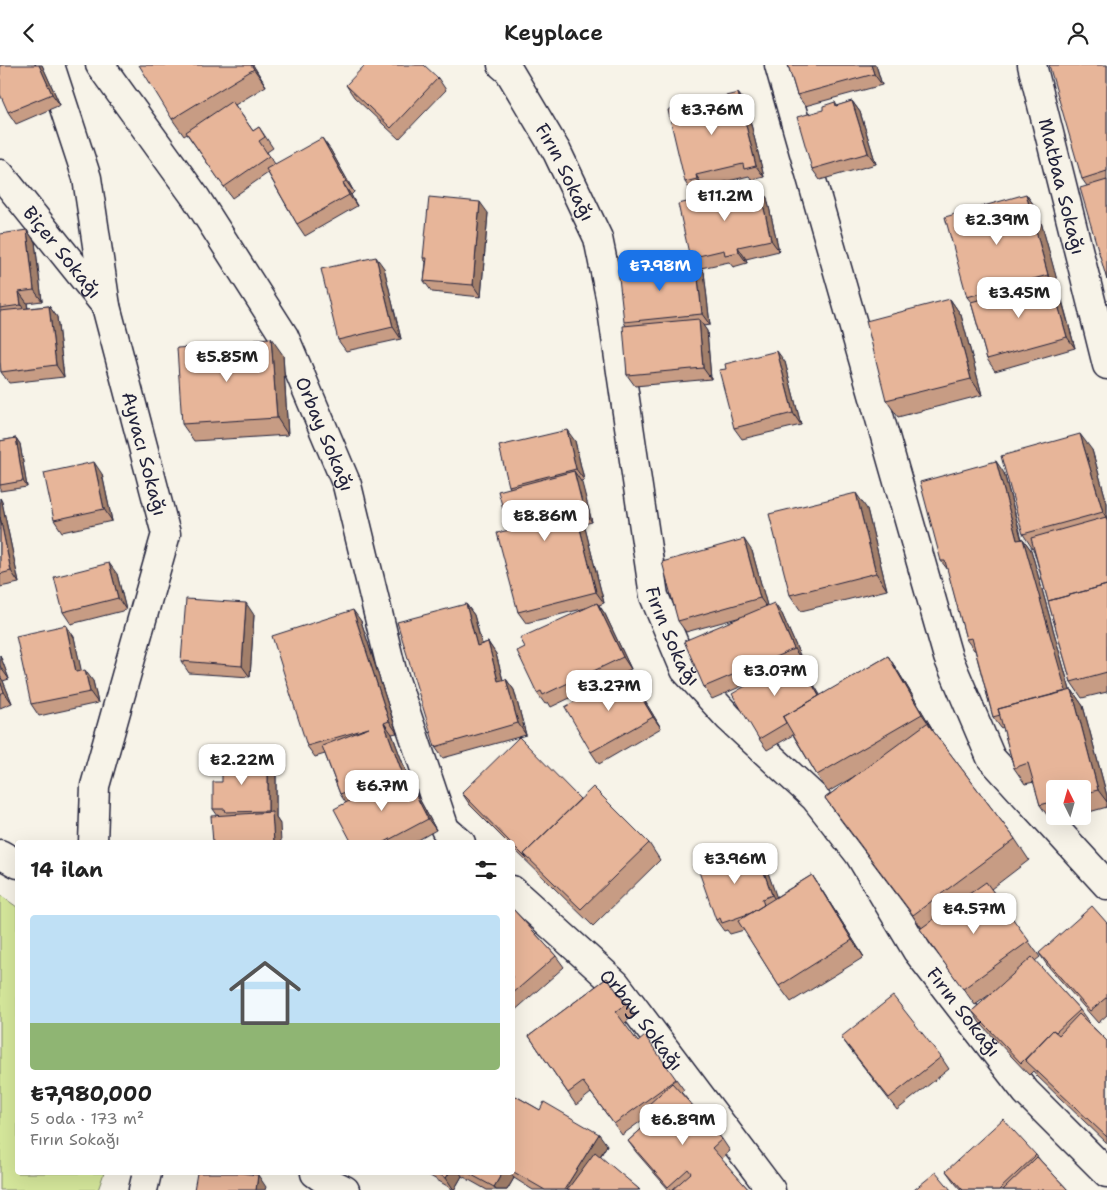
<!DOCTYPE html>
<html lang="tr">
<meta charset="utf-8">
<style>
:root{--surface:#fff;--page:#f6f6f6;--text:#222;--muted:#767676;--line:#e0e0e0;--accent:#1a73e8}
body{margin:0;font-family:"Shantell Sans",sans-serif;background:var(--page);color:var(--text);height:100vh;display:flex;flex-direction:column;font-size:19px;white-space:nowrap}
*{box-sizing:border-box;margin:0}
p{font-size:16px;color:var(--muted)}
.icon{flex:none;width:28px;height:28px;fill:none;stroke:currentColor;stroke-width:2;stroke-linecap:round;stroke-linejoin:round}
.map{position:relative;flex:1;overflow:hidden}
.side{position:absolute;left:15px;top:775px;width:500px;height:335px;display:flex;flex-direction:column;background:var(--surface);border-radius:5px;box-shadow:0 5px 20px #0002}
.side>*{flex:none}
.needle{width:32px;rotate:355deg}
.tools{position:absolute;left:1046px;top:715px;display:grid;gap:10px}
.tools a{display:grid;place-items:center;width:45px;height:45px;border-radius:5px;background:var(--surface);box-shadow:0 5px 20px #0002;font-size:25px}
.price{position:absolute;translate:-50% -42px;padding:0 11px;border-radius:10px;background:#fff;color:#222;font-size:16px;line-height:32px;filter:drop-shadow(0 1px 2px #0008)}
.price::after{content:'';position:absolute;left:50%;top:30px;width:15px;height:11px;margin-left:-8px;background:inherit;clip-path:polygon(0 0,100% 0,50% 100%)}
.price.current{background:var(--accent);color:#fff}
ul{padding:0;list-style:none}
li{display:grid;align-content:center;gap:10px;height:265px;padding:0 15px}
li+li{border-top:1px solid var(--line)}
li span{display:grid;place-items:center;height:155px;border-radius:5px;color:#555}
li>.icon{margin-inline-start:auto}
span .icon{width:90px;height:90px;fill:#fffc;stroke-width:1}
li b{font-size:21px}
h2{display:flex;justify-content:space-between;align-items:center;height:60px;padding:0 15px;font-size:21px}
header{display:flex;justify-content:space-between;align-items:center;height:65px;padding:0 15px;background:var(--surface);font-size:22px;font-weight:600}
.map>svg:first-child{display:block}
.green{fill:#d5e79b;stroke:#7c846b}
.lines{fill:none;stroke-linecap:round;stroke-linejoin:round}
.street-casing{stroke:#22223b;stroke-width:31}
.street{stroke:#f7f3e8;stroke-width:28}
.wall{fill:#c79c84;stroke:#22223b}
.shaded-wall{fill:#a27f6b;stroke:#22223b}
.building{fill:#e7b599;stroke:#22223b}
.labels{text-anchor:middle;stroke-width:4.5;stroke-linejoin:round;paint-order:stroke}
.street-label{font-size:19px;fill:#22223b;stroke:#f7f3e8}
</style>
<header><svg class="icon" aria-label="back" viewBox="0 0 24 24"><path d="M15 5l-7 7 7 7"/></svg>Keyplace<svg class="icon" aria-label="person" viewBox="0 0 24 24"><circle cx="12" cy="8" r="4"/><path d="M4 21q1-7 8-7t8 7"/></svg></header>
<div class="map">
<svg width="1107" height="1125" viewBox="0 0 1107 1125">
<rect width="100%" height="100%" fill="#f7f3e8"/>
<filter id="ink" filterUnits="userSpaceOnUse"><feTurbulence type="fractalNoise" baseFrequency=".02" numOctaves="2"/><feDisplacementMap in="SourceGraphic" scale="10" xChannelSelector="R" yChannelSelector="G"/><feConvolveMatrix kernelMatrix="1 2 1 2 8 2 1 2 1" color-interpolation-filters="sRGB"/></filter>
<g filter="url(#ink)">
<path class="green" d="M0,830L17,842L18,1108H104L98,1125H0Z"/>
<g class="lines">
<defs>
<g id="street">
<path id="s1" d="M50,0L87,113L106,241L166,469L95,721L93,778"/>
<path id="s2" d="M100,0L196,133L284,271L347,420L392,606L445,764L461,778"/>
<path id="s3" d="M502,0L509,6L557,87L598,173L610,232L654,531L685,605L729,653L815,733L859,789L917,886L1026,1027L1107,1108"/>
<path d="M779,0L948,592L991,693L1107,820"/>
<path id="s4" d="M1032,0L1107,300"/>
<path id="s5" d="M0,109L106,241"/>
<path d="M0,789L18,799"/>
<path id="s6" d="M512,825L616,919L771,1125"/>
<path d="M315,1108L325,1115L345,1125"/>
<path d="M143,1125L147,1108"/>
</g>
</defs>
<use href="#street" class="street-casing"/>
<use href="#street" class="street"/>
</g>
<path class="wall" d="M42,0L60,40L16,59L8,47Z
M253,0L266,21L235,40L253,66L259,62L273,83L267,87L275,99L330,84L354,127L351,130L357,141L305,171L297,159L268,108L232,133L187,69L184,71L172,54Z
M788,0H876L882,20L805,41L797,30Z
M1107,0V215L1087,121L1082,114Z
M438,13L446,25L399,74L354,32L346,20Z
M738,28L746,39L764,112L752,115L749,111L704,122L705,126L693,129L685,117Z
M852,36L860,47L876,99L820,115L812,104L823,45L835,37L837,41Z
M759,121L767,133L779,186L746,194L747,198L733,202L729,197L701,203L704,207L710,260L703,261L707,266L711,314L635,321L627,310L626,261L624,257L693,196L690,193Z
M1026,129L1038,146L1075,283L995,306L987,294L971,237L967,232Z
M488,148L481,232L432,227L424,216L426,197L423,193Z
M0,169L35,177L42,236L27,238L28,243L49,241L57,252L64,312L9,318L1,307L0,297Z
M384,203L401,274L346,286L338,275Z
M950,234L961,250L982,330L898,352L886,335Z
M283,290L288,370L194,376L182,359Z
M785,297L801,360L742,374L734,363Z
M16,373L20,379L27,422L0,426V376Z
M575,376L584,415L581,416L592,457L584,459L604,538L599,540L605,549L631,604L551,642L548,637L545,639L537,628L525,582L586,543L526,558L518,547L509,465L510,423L509,421Z
M1092,385L1107,438V627L1082,633L1071,617L1034,486L1023,469Z
M1004,408L1022,474H1023L1031,485L1070,625H1072L1083,641L1107,731V742L1082,749V724H1055V751H1073L1052,757L1040,740L1034,717L1025,719L1014,703L1003,662L1001,663L993,652L975,585H974L966,574L948,505L941,496Z
M102,409L112,456L62,467L54,455Z
M0,433L2,437L19,518L0,522Z
M867,444L887,525L801,546L790,530Z
M752,486L767,541L782,549L802,595L799,596L820,631L888,591L899,608L933,665V666L1015,774L1029,795L991,824L1040,892L1035,896L1080,945L1088,956V957L1107,976V1078L1037,1011L1033,1006L1029,1010L980,958L972,946L996,925L975,940L920,864L922,863L840,754L825,733L855,711L828,727L817,710L793,670L767,685L759,674L756,615L712,634L704,622L741,552L686,567L678,556Z
M117,509L126,545L71,559L63,547Z
M466,539L474,550L482,579L488,577L496,589L503,615L506,614L514,625L526,670L443,693L435,682Z
M254,550L250,612L189,608L181,596Z
M361,556L397,668L392,669L409,715L436,765L413,778H352L346,738L340,729L325,689L315,692L307,681Z
M66,560L74,572L81,606L93,616L98,638L39,651L31,639Z
M0,590L9,614L3,616L12,638L0,643Z
M626,607L634,618L661,663L599,699L591,687Z
M244,689L250,698L276,709V753L280,759L218,751L213,744L222,717Z
M462,728L580,734L649,778L660,795L593,861L512,782V778H508L470,740Z
M763,793L776,832L812,810L823,827L864,892L791,937L779,921L744,865L730,869L727,865L724,866L716,855Z
M512,843L556,891L564,902L512,948Z
M1107,858V950L1098,958L1047,900L1039,888Z
M607,913L634,950L624,959L638,977L676,1014L684,1025L681,1027L722,1074L730,1086L721,1094L749,1125H669L636,1087L628,1076L655,1052L652,1048L622,1070L591,1028L576,1040L529,971Z
M841,972L941,992L949,1004L897,1045L849,983Z
M512,1029L540,1045L607,1080L600,1092L640,1125H533L514,1113L507,1125H487L462,1111L454,1125L425,1108H512Z
M1036,1090L1041,1096L1068,1125H961L954,1117L946,1106Z"/>
<path class="shaded-wall" d="M39,0H42L60,40L52,29Z
M251,0H253L266,21Z
M871,0H876L882,20L874,9Z
M738,28L746,39L764,112L756,101Z
M852,36L860,47L876,99L868,88Z
M322,73L330,84L354,127L346,116Z
M696,110L704,122L705,126L697,114Z
M343,118L351,130L357,141L349,130Z
M759,121L767,133L779,186L771,175Z
M1026,129L1038,146L1060,226L1048,210Z
M480,137L488,148L481,232L473,220Z
M27,165L35,177L42,236L34,225Z
M738,182L746,194L747,198L739,187Z
M376,192L384,203L401,274L393,262Z
M696,196L704,207L710,260L702,249Z
M1051,215L1059,226L1075,283L1067,272Z
M19,227L27,238L29,252L21,240Z
M950,234L961,250L982,330L971,314Z
M49,241L57,252L64,312L56,300Z
M699,254L707,266L711,314L703,303Z
M271,273L283,290L288,370L277,353Z
M777,286L785,297L801,360L793,348Z
M567,365L575,376L584,415L576,404Z
M1080,369L1092,385L1107,438V456L1106,452L1103,447Z
M16,373L20,379L27,422L23,416Z
M996,396L1004,408L1025,487L1017,475Z
M94,397L102,409L112,456L104,444Z
M574,406L582,418L592,457L584,446Z
M856,428L867,444L887,525L876,508Z
M0,433L2,437L19,518L11,506L0,452Z
M576,448L584,459L604,538L596,527Z
M744,474L752,486L768,544L760,533Z
M1023,474L1031,485L1075,643L1067,632Z
M109,498L117,509L126,545L118,533Z
M246,538L254,550L250,612L242,601Z
M597,538L605,549L631,604L623,592Z
M774,538L782,549L802,595L794,584Z
M466,539L474,550L485,592L477,581Z
M353,545L361,556L397,668L389,656Z
M66,560L74,572L84,618L76,607Z
M488,577L496,589L506,627L498,616Z
M0,590L9,614L1,603L0,600Z
M796,591L804,603L831,648L823,637Z
M888,591L899,608L933,665L922,649Z
M85,605L93,616L98,638L90,627Z
M626,607L634,618L661,663L653,652Z
M0,611L3,616L12,638L4,627L0,616Z
M506,614L514,625L526,670L518,658Z
M1072,625L1083,641L1107,731V737L1098,725Z
M384,658L392,669L409,715L436,765L428,754L407,714L402,707Z
M244,689L252,701L244,698Z
M268,698L276,709V753L280,759L281,778H274L272,752L268,746Z
M755,782L763,793L780,842L772,830Z
M812,810L823,827L864,892L852,875Z
M599,1069L607,1080L579,1125H564Z
M449,1108H460L462,1111L454,1125L446,1113Z
M502,1108H510L514,1113L507,1125H496L494,1122Z
M258,1110L266,1122L265,1125H256Z"/>
<path class="building" d="M0,0H39L52,29L8,47L0,29Z
M139,0H251L254,4L172,54Z
M365,0H424L438,13L391,63L346,20Z
M788,0H871L874,9L797,30Z
M1049,0H1107V106L1082,114Z
M738,28L756,101L744,104L743,99L696,110L697,114L685,117L668,45Z
M232,36L253,66L259,62L265,72L259,76L269,91L224,122L186,67Z
M852,36L868,88L812,104L797,52L823,45V41L835,37L836,41Z
M322,73L346,116L343,118L349,130L297,159L266,104Z
M1107,115V215L1080,123Z
M759,121L771,175L738,182L739,187L725,190L724,185L690,193L678,139Z
M1026,129L1048,210L967,232L945,152Z
M429,132L480,137L473,220L424,216L427,193H423Z
M27,165L34,225L19,227L21,240L0,243V169Z
M376,192L393,262L338,275L321,204Z
M696,196L702,249L624,257L618,204Z
M1051,215L1067,272L987,294L971,237Z
M950,234L971,314L886,335L866,256Z
M49,241L56,300L1,307L0,297V246Z
M699,254L703,303L627,310L623,261Z
M271,273L277,353L182,359L177,283L256,278V274Z
M777,286L793,348L734,363L719,305L726,304L725,299Z
M567,365L576,404L509,421L499,381Z
M1080,369L1103,447L1023,469L1001,391Z
M16,373L23,416L0,420V376Z
M996,396L1017,475L1023,474L1066,626L998,644L1000,650L993,652L972,573L966,574L945,496H941L920,417Z
M94,397L104,444L54,455L44,408Z
M574,406L584,446L576,448L596,527L518,547L497,468L509,465L498,426Z
M856,428L876,508L790,530L769,449Z
M0,452L11,506L0,509Z
M1106,452L1107,456V520L1048,536L1031,473Z
M744,474L760,533L678,556L662,497Z
M109,498L118,533L63,547L54,512Z
M1107,520V607L1071,617L1048,536Z
M186,534L246,538L242,601L181,596Z
M597,538L623,592L543,630L541,626L537,628L517,586L525,582L520,573Z
M774,538L794,584L704,622L684,576Z
M466,539L477,581L488,577L498,616L506,614L518,658L435,682L397,557Z
M353,545L389,656L384,658L402,707L340,729L322,681L369,663L307,681L272,571Z
M66,560L76,607L85,605L90,627L31,639L16,571Z
M796,591L819,631L783,652L786,658L759,674L732,629Z
M888,591L922,649L817,710L783,652Z
M626,607L653,652L591,687L565,642Z
M0,616L4,627L0,629Z
M1072,625L1098,725L1082,729V724H1055V736L1040,740L1028,698L1014,703L998,644Z
M927,658L1015,774L913,850L825,733Z
M519,672L580,734L524,789L527,794L512,779V778H511L462,728Z
M222,689H244V698H268V746L226,747L225,744H213V717H222Z
M404,707L428,754L383,778H352L334,744Z
M593,722L649,778L581,844L524,789Z
M272,747L274,778H213L211,751Z
M755,782L772,830L762,834L764,840L751,848L722,858L720,853L716,855L697,801Z
M812,810L852,875L779,921L738,856Z
M986,817L1029,876L963,924L920,864Z
M1092,841L1107,858V932L1090,946L1039,888Z
M512,843L556,891L512,929Z
M1032,892L1080,945L1056,967L1053,965L1021,998L972,946Z
M607,913L626,939L616,947L638,977L645,971L676,1014L614,1059L583,1017L568,1028L529,971Z
M893,931L941,992L889,1033L841,972Z
M1079,949L1107,976V1072L1025,995L1053,965L1059,970Z
M672,1018L722,1074L712,1083L749,1125H672L691,1108L688,1104L668,1122L628,1076L656,1051L647,1041Z
M512,1029L540,1045L544,1037L599,1069L564,1125H545L512,1106Z
M1003,1054L1036,1090L999,1125H963L946,1106Z
M595,1087L639,1124L638,1125H567Z
M1037,1092L1068,1125H1003Z
M936,1107L951,1125H914Z
M197,1108H240L258,1110L256,1125H194Z
M436,1108H449L446,1113Z
M468,1108H502L494,1122Z"/>
</g>
<g class="labels">
<g class="street-label">
<text dy="7" stroke="none"><textPath href="#s3" startOffset="125">Fırın Sokağı</textPath></text>
<text dy="7" stroke="none"><textPath href="#s4" startOffset="125">Matbaa Sokağı</textPath></text>
<text dy="7" stroke="none"><textPath href="#s5" startOffset="100">Biçer Sokağı</textPath></text>
<text dy="7" stroke="none"><textPath href="#s2" startOffset="434">Orbay Sokağı</textPath></text>
<text dy="7" stroke="none"><textPath href="#s1" startOffset="401">Ayvacı Sokağı</textPath></text>
<text dy="7" stroke="none"><textPath href="#s3" startOffset="605">Fırın Sokağı</textPath></text>
<text dy="7" stroke="none"><textPath href="#s3" startOffset="1085">Fırın Sokağı</textPath></text>
<text dy="7" stroke="none"><textPath href="#s6" startOffset="184">Orbay Sokağı</textPath></text>
</g>
</g>
</svg>
<div class="tools">
<a><svg class="needle" viewBox="-14 -14 28 28"><path d="M0-13l5 13h-10z" fill="#e53935"/><path d="M0 13l5-13h-10z" fill="#767676"/></svg></a>
</div>
<b class="price" style="left:712px;top:71px">₺3.76M</b>
<b class="price" style="left:725px;top:157px">₺11.2M</b>
<b class="price" style="left:997px;top:181px">₺2.39M</b>
<b class="price current" style="left:660px;top:227px">₺7.98M</b>
<b class="price" style="left:1019px;top:254px">₺3.45M</b>
<b class="price" style="left:227px;top:318px">₺5.85M</b>
<b class="price" style="left:545px;top:477px">₺8.86M</b>
<b class="price" style="left:775px;top:632px">₺3.07M</b>
<b class="price" style="left:609px;top:647px">₺3.27M</b>
<b class="price" style="left:242px;top:721px">₺2.22M</b>
<b class="price" style="left:382px;top:747px">₺6.7M</b>
<b class="price" style="left:735px;top:820px">₺3.96M</b>
<b class="price" style="left:974px;top:870px">₺4.57M</b>
<b class="price" style="left:683px;top:1081px">₺6.89M</b>
<section class="side">
<h2>14 ilan<svg class="icon" aria-label="filters" viewBox="0 0 24 24"><path d="M4 7h16M4 17h16"/><circle cx="9" cy="7" r="2"/><circle cx="15" cy="17" r="2"/></svg></h2>
<ul>
<li><span style="background:linear-gradient(#bfe0f5 70%,#8fb573 0)"><svg class="icon" aria-label="home" viewBox="0 0 24 24"><path d="M3 11l9-7 9 7M6 9v11h12V9"/></svg></span><div><b>₺7,980,000</b><p>5 oda · 173 m²</p><p>Fırın Sokağı</p></div></li>
</ul>
</section>
</div>
